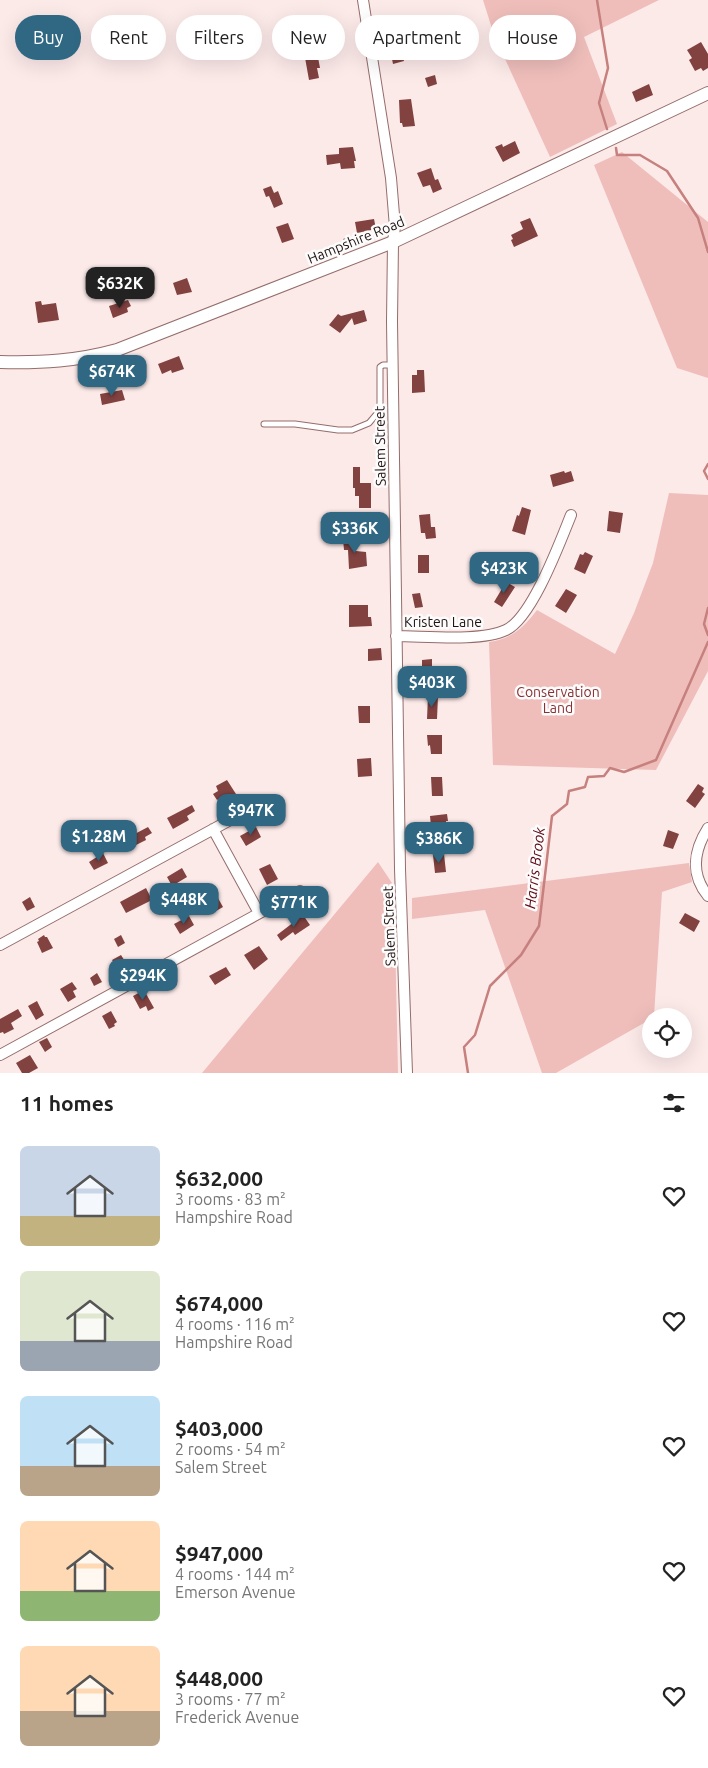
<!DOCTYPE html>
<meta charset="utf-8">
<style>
:root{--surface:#fff;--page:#f2f2f2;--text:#222;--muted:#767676;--accent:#306782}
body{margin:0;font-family:Ubuntu,sans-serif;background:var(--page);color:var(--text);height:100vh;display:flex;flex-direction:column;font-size:19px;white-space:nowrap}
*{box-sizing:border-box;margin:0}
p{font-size:16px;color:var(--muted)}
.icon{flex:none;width:28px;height:28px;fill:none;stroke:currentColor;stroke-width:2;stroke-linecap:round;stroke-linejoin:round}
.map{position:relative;height:1073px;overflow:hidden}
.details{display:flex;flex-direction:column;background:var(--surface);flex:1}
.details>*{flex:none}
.banner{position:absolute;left:15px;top:15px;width:679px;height:45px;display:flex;gap:10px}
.controls{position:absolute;left:642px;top:1008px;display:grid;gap:10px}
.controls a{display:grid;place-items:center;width:50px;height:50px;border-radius:50%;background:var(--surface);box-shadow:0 5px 20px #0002;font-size:25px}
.price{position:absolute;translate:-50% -42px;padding:0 11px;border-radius:10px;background:var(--accent);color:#fff;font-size:16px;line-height:32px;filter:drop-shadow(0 1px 2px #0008)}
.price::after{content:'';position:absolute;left:50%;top:30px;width:15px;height:11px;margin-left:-8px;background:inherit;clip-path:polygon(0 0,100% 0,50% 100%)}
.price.on{background:#222;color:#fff}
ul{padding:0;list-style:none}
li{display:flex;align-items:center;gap:15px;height:125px;padding:0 20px}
li span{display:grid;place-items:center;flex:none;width:140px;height:100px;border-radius:8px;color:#555}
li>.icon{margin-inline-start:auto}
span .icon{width:60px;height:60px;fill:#fffc;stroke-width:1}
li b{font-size:21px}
h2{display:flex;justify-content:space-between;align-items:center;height:60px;padding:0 20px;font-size:21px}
.pill{padding:0 18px;border-radius:22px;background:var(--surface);box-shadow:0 5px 20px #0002;font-size:18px;line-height:45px}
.pill.on{background:var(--accent);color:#fff}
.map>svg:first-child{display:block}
.green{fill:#efbebb}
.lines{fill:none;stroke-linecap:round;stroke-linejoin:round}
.stream{stroke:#c6807d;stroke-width:2.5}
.building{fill:#814240}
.service-casing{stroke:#936d6b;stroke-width:7}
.minor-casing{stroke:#936d6b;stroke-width:12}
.tertiary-casing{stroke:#936d6b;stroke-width:14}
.service{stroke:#fff;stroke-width:5}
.minor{stroke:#fff;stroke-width:10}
.tertiary{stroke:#fff;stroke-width:12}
.labels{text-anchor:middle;stroke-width:5;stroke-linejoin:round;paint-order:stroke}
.street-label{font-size:14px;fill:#211312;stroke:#fcfcfc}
.park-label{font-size:14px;fill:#873133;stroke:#fcfcfc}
.water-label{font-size:15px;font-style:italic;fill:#5e0712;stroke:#fcfcfc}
</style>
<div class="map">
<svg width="708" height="1073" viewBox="0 0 708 1073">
<rect width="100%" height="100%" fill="#fceae9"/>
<path class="green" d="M483,0H659L584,37L617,124L550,157L494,35Z
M622,152L708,222V378L677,368L594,165Z
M669,493L708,495V671L656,770L493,765L489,642C512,639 524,627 537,610L615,654L634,613L653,563Z
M378,862L394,886L398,1073H202Z
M689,863L692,882L662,892L654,1016H651V1019L556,1073H542L485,910L412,919V898Z"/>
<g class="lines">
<path class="stream" d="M597,0L608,68L599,103L607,129
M616,148L617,155H640L667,171L698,218L708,252
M708,464L704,471L708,479
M708,608L704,624L708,635
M468,1073L464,1047L475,1035L490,986L521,955L539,926L552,816L567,804L569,791L585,787L588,777L604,776L610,768L624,772L656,760L708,642"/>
</g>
<path class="building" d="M312,39L315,52H317L320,68H317L319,78L309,80L302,41Z
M400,42L404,61L393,64L389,44Z
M701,42L708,54V68L703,71L701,68L695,71L689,60L692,58L687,50Z
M435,75L437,84L428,87L425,78Z
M649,84L653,95L636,102L632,92Z
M411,99L415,126L403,127L402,123H400L399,100Z
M515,141L520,153L503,162L495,147L502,144L503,147Z
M353,147L356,161H354L355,168L341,169L340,163L327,165L326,155L339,154V148Z
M431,168L435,180L438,179L442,189L433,193L430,185L423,187L417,173Z
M271,186L274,193L278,191L283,204L274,208L269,196L266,197L263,189Z
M530,218L538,236L514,247L511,240L513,239L511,235L523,229L520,222Z
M374,219L376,229L357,233L355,222Z
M288,223L294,239L282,243L276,227Z
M351,237L353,243L345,246L343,239Z
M187,278L192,292L177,295L173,283Z
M128,300L131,306L127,308L128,312L113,318L109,306Z
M41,301L42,305L56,303L59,320L38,323L35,302Z
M364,310L367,321L354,325L352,318L340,333L329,325L338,314L341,316Z
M179,356L184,369L172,373L171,370L162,374L158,364Z
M417,370H424L425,392L412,393V375H417Z
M122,390L125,400L102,405L100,394Z
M353,467H360V483H371V508H359V496H355V488H353Z
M564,471L565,473L571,471L574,481L553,487L550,475Z
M522,507L531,510L525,535L512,531L517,515L519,516Z
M609,511L623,513L620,533L607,531Z
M430,514L431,527H435L436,538L426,539L425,533H421L419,515Z
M355,538L356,551L366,552L367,566L349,569L348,550H344L343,539Z
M585,552L593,556L585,574L574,569L580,554L583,555Z
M418,555H429V573H418Z
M481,565L482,572L474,573L473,566Z
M506,582L515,587L502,607L494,602Z
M566,589L577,595L566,613L555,606Z
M420,593L423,607L415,608L412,594Z
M349,605H368V617H371L372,626L349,627Z
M381,648L382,660L368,661V649Z
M432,659V673H422V660Z
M428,696H438L437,719H427Z
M358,706H370V723H359Z
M427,735H442V754H431L430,745L428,746Z
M371,758L372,776L358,777L357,759Z
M431,777H442L443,796H432Z
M227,780L236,794L224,801L222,797L217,800L213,794L218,791L216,786Z
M698,784L704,788L702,792L705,794L695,808L686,801Z
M192,805L195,811L187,816L189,820L173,829L167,818Z
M447,814L448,821H446L447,835L432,836L430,816Z
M148,827L152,833L145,837L146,840L134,846L129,837Z
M256,827L261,837L246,846L240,836Z
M668,830L679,834L673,849L663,846Z
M103,853L108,863L94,870L89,862Z
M444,854L446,872L435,873L433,855Z
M270,864L278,879L267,885L259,869Z
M182,868L187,877L172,886L167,877Z
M146,888L152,900L126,913L120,902Z
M214,891L223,907L216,911L213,906L210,908L204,897Z
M30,897L35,907L27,911L22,902Z
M685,913L700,921L694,932L679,923Z
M303,915L310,925L295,935L293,932L281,941L277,935Z
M189,916L194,925L180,934L174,924Z
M44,935L45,937H47L53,948L42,953L37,942L39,941L38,939Z
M121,935L125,943L118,947L114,939Z
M259,946L268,959L254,970L244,955Z
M121,955L128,966L119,971L112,960Z
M226,967L231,975L215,985L209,976Z
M97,973L102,982L94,986L90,978Z
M72,982L77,989L73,991L76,997L68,1002L60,989Z
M144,990L154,1008L148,1011L146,1006L140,1009L133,996Z
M37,1001L44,1015L36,1020L28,1006Z
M18,1009L22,1016L11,1023L14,1029L4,1034L3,1032L0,1033V1019Z
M111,1011L117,1022L114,1024L115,1026L109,1029L102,1016Z
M47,1038L52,1047L45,1052L39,1042Z
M30,1055L38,1068L29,1073H22L16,1063Z"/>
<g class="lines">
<defs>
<path id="service" d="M264,424H295L338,430H352L369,423L380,410V367L383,365H392"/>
<path id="minor" d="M363,0L391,178L395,227L393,242L392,322L400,869L407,1073
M396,636C425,636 481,642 506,630C532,618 560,542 571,515
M708,828C694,850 690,874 708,896
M213,829L259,913
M0,945L243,813
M0,1055L300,891"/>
<path id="tertiary" d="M0,362C42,363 77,361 117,350L393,242L708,93"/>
</defs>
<use href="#service" class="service-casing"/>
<use href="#minor" class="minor-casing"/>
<use href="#tertiary" class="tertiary-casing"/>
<use href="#service" class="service"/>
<use href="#minor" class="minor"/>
<use href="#tertiary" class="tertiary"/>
</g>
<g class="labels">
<g class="street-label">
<text transform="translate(356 240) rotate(-22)" y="5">Hampshire Road</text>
<text transform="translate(380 446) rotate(-91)" y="5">Salem Street</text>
<text x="443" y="627">Kristen Lane</text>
<text transform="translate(389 926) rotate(-92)" y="5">Salem Street</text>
</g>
<g class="park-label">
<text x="558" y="697">Conservation<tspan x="558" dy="16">Land</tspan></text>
</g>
<g class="water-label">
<text transform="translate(535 868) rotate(-83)" y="5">Harris Brook</text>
</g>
</g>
</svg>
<div class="controls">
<a><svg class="icon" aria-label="locate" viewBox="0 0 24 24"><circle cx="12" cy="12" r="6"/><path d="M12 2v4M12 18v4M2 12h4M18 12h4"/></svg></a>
</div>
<b class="price on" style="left:120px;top:309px">$632K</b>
<b class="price" style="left:112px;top:397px">$674K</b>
<b class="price" style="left:355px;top:554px">$336K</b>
<b class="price" style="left:504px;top:594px">$423K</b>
<b class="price" style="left:432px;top:708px">$403K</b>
<b class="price" style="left:251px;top:836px">$947K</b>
<b class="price" style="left:99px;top:862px">$1.28M</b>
<b class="price" style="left:439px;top:864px">$386K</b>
<b class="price" style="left:184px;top:925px">$448K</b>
<b class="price" style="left:294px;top:928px">$771K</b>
<b class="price" style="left:143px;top:1001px">$294K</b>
<div class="banner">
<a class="pill on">Buy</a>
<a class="pill">Rent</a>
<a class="pill">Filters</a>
<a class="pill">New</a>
<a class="pill">Apartment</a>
<a class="pill">House</a>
</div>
</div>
<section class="details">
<h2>11 homes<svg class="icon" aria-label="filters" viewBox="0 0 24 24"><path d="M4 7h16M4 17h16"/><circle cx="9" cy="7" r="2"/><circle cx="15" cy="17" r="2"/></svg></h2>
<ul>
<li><span style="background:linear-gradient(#c9d6e8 70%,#c2b280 0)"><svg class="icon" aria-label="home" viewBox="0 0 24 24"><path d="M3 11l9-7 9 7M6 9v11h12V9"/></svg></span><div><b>$632,000</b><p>3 rooms · 83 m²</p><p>Hampshire Road</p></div><svg class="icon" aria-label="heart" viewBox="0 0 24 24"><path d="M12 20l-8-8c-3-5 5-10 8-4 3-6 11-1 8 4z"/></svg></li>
<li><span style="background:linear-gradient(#dfe7d0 70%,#9aa5b1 0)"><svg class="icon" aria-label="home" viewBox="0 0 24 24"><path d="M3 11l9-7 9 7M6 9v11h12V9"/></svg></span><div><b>$674,000</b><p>4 rooms · 116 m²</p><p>Hampshire Road</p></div><svg class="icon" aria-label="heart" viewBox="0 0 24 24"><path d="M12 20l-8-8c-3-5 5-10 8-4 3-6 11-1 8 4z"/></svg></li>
<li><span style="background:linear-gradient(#bfe0f5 70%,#b9a48a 0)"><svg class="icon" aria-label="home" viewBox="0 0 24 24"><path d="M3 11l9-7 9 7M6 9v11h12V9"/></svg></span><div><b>$403,000</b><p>2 rooms · 54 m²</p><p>Salem Street</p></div><svg class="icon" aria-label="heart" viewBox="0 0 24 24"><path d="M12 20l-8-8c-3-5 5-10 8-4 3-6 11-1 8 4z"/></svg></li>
<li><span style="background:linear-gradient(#ffd9b3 70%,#8fb573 0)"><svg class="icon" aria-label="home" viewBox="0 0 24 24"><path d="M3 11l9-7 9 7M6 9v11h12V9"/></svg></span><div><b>$947,000</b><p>4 rooms · 144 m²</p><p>Emerson Avenue</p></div><svg class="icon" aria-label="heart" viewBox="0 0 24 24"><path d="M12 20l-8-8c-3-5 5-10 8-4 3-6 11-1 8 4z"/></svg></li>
<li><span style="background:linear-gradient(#ffd9b3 65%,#b9a48a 0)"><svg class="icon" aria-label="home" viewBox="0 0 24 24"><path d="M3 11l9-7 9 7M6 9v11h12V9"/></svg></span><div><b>$448,000</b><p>3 rooms · 77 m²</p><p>Frederick Avenue</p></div><svg class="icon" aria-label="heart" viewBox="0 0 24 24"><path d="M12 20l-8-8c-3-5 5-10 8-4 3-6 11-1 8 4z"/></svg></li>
</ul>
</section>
